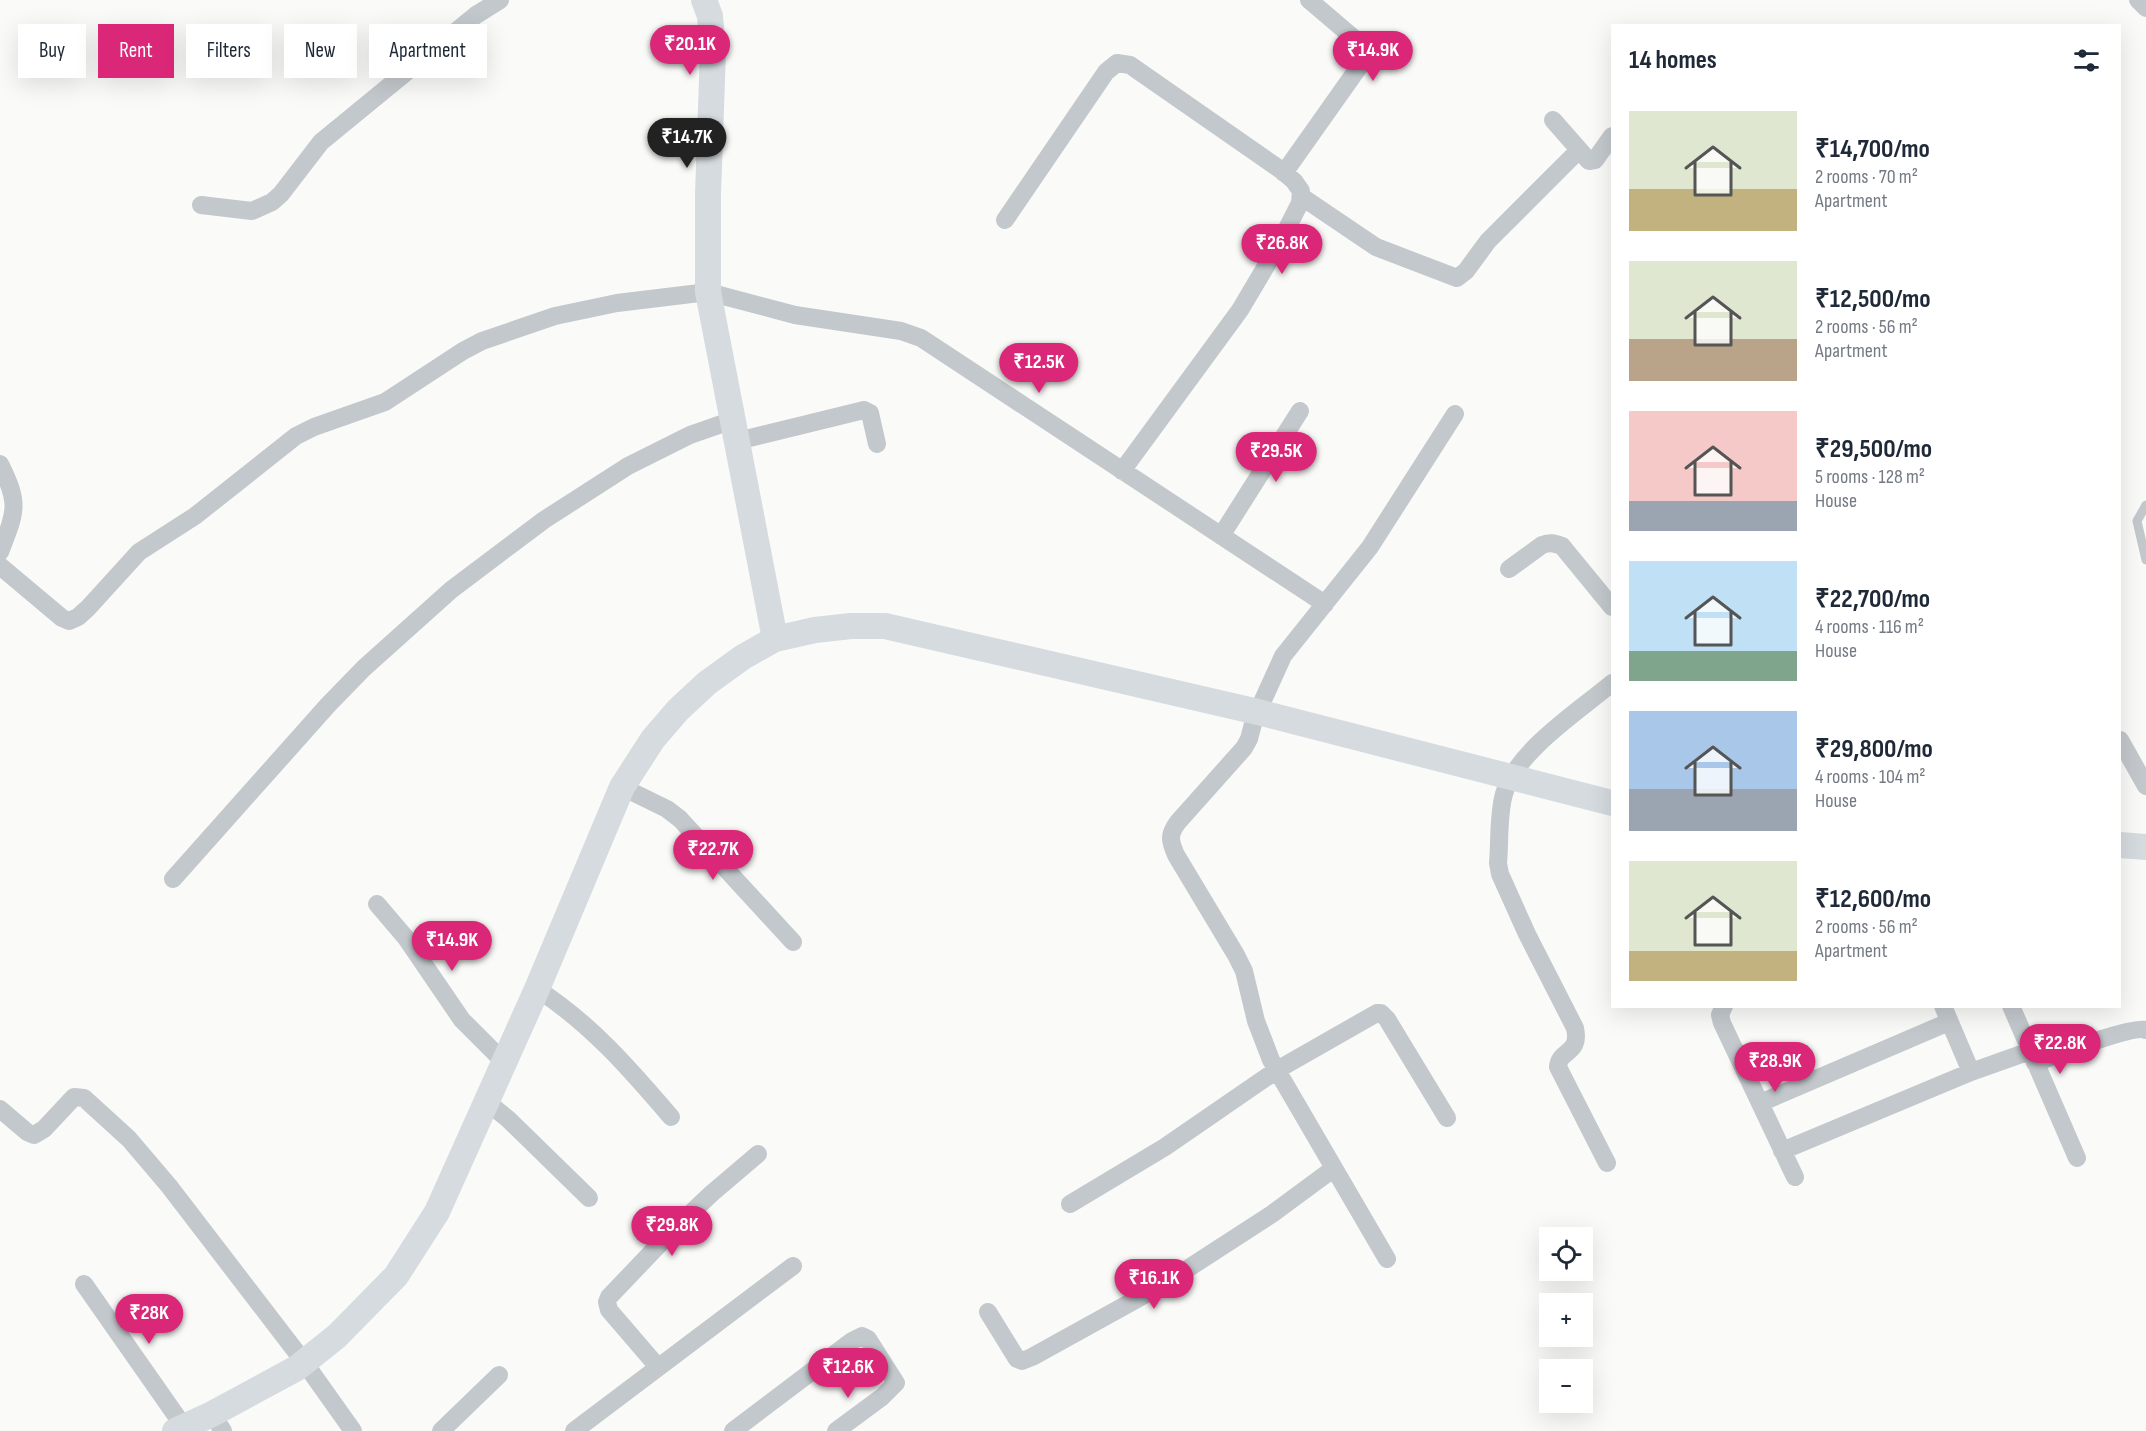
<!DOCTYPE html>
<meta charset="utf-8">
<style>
:root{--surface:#fff;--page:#f2f2f3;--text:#1f2937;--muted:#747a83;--accent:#db2777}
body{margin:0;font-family:"Sofia Sans Condensed",sans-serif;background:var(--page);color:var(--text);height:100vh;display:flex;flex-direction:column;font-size:22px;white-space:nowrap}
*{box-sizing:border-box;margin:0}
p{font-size:20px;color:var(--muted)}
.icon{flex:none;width:33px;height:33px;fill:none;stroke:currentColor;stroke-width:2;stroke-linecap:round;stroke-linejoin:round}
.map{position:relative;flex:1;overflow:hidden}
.panel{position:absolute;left:1611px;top:24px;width:510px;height:984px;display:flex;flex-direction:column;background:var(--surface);border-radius:0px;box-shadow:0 6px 24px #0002}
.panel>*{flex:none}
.hud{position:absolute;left:18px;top:24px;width:570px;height:54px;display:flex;gap:12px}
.buttons{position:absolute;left:1539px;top:1227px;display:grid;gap:12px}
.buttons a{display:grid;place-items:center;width:54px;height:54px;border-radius:0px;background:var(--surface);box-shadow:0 6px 24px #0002;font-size:30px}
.price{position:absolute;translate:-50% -51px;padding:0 14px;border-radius:21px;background:var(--accent);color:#fff;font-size:20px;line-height:39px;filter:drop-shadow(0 2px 3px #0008)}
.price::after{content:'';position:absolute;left:50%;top:36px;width:18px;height:14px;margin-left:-9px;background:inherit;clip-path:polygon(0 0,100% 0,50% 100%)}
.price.on{background:#222;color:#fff}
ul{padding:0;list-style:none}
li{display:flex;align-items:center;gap:18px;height:150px;padding:0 18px}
li span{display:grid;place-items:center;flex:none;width:168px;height:120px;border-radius:0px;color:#555}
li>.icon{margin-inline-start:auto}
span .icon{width:72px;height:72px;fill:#fffc;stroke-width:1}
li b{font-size:26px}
h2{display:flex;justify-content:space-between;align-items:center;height:72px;padding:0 18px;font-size:26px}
.chip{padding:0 21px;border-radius:0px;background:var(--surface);box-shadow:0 6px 24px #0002;font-size:21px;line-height:54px}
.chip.on{background:var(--accent);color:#fff}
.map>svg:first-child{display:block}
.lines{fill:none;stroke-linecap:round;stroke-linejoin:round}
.lane{stroke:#c3c8cc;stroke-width:9}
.street{stroke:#c3c8cc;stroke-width:18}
.secondary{stroke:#d6dbdf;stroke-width:26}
</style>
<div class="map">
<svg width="2146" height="1431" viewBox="0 0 2146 1431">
<rect width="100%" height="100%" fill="#fafaf8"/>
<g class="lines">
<path class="lane" d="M2146,505L2137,521L2146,560"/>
<path class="street" d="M2138,0L2146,8
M1553,120L1589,161L1595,160L1612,136
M1284,173L1366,57L1363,46L1309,0
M1302,197L1376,247L1457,278L1466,271L1488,241L1578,151
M201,205L252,211L272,202L281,194L321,142L476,15L500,0
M1005,220L1106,72L1117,63L1130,65L1281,170L1294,181L1301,191L1300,203L1278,246L1240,310L1122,471
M737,441L864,410L870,413L877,444
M0,464C20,504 16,511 0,552
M1221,536L1300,411
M0,566L62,618L69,621L78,617L88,608L139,552L195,516L296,436L314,427L385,402L463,351L482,341L555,316L617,303L708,292L795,315L901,331L921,338L1325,604
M1509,569L1542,545C1549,542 1554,543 1562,546L1612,607
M2120,740L2146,786
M622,787L667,809L680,819L793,942
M173,879L328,705L364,668L451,590L544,520L628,466L690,435L733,420
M377,904L406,938L462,1020L504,1062
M537,989C590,1023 630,1069 671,1117
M1724,1006L1720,1015L1722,1023L1795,1177
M1943,1006L1971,1072
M2011,1006L2077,1158
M2035,1063C2054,1056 2133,1025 2146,1030
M487,1102L508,1119L589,1198
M1760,1103L1949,1022
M0,1109L27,1132L34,1135L44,1129L74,1097L84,1098L129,1139L169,1186L304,1362L353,1431
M1782,1151L1971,1072L2030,1051
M1607,1163L1558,1067C1559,1049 1581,1055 1575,1028L1527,934L1500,874L1498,863C1500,841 1498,815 1504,794C1516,751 1579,711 1612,683
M1070,1204L1165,1147L1277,1070L1377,1013H1381L1387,1019L1447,1118
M1387,1259L1271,1060L1256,1021L1244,971L1236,955L1176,855C1170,841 1168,835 1178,822L1244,748L1249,739L1254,720L1283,656L1370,547L1455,414
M84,1284L184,1427
M988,1312L1017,1359L1022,1361L1032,1357L1164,1284L1272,1214L1333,1169
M658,1367L609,1310L607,1302L609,1297L672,1231L711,1194L758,1154
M212,1414L223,1431
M441,1431L499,1375
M574,1431L793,1266
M733,1431L852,1341L862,1336L868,1339L896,1383L882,1397L836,1431"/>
<path class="secondary" d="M704,0L710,16L713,51L708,194V292L775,639
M2120,845L2146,847
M175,1431L212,1414L297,1368L337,1336L396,1276L437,1212L537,989L622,787L653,739L678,710L707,683L743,657L775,639L815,630L851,626H885L1258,712L1612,803"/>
</g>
</svg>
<div class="buttons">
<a><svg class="icon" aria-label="locate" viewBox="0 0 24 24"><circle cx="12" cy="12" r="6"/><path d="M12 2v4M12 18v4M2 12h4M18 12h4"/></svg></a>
<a>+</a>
<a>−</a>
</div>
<b class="price" style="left:690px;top:76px">₹20.1K</b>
<b class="price" style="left:1373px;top:82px">₹14.9K</b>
<b class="price on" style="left:687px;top:169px">₹14.7K</b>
<b class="price" style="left:1282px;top:275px">₹26.8K</b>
<b class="price" style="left:1039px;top:394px">₹12.5K</b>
<b class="price" style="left:1276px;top:483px">₹29.5K</b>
<b class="price" style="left:713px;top:881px">₹22.7K</b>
<b class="price" style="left:452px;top:972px">₹14.9K</b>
<b class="price" style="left:2060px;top:1075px">₹22.8K</b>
<b class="price" style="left:1775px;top:1093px">₹28.9K</b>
<b class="price" style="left:672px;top:1257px">₹29.8K</b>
<b class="price" style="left:1154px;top:1310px">₹16.1K</b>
<b class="price" style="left:149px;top:1345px">₹28K</b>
<b class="price" style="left:848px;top:1399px">₹12.6K</b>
<div class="hud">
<a class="chip">Buy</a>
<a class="chip on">Rent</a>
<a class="chip">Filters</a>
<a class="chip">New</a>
<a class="chip">Apartment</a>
</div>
<section class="panel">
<h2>14 homes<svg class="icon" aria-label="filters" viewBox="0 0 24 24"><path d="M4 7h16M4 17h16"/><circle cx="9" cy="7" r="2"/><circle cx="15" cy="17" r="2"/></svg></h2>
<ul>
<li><span style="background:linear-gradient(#dfe7d0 65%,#c2b280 0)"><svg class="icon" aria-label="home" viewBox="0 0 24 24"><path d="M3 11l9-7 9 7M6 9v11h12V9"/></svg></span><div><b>₹14,700/mo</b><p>2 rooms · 70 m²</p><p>Apartment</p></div></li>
<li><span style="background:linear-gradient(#dfe7d0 65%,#b9a48a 0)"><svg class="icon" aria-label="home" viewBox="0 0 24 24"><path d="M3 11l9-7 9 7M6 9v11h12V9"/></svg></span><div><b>₹12,500/mo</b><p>2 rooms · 56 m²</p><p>Apartment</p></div></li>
<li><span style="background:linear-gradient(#f6c9c9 75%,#9aa5b1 0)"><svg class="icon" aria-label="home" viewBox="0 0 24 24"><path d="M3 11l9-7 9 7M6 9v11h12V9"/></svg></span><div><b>₹29,500/mo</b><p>5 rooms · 128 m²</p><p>House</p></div></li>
<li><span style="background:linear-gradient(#bfe0f5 75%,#7fa58c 0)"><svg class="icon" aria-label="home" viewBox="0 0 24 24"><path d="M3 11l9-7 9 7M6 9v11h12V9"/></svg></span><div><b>₹22,700/mo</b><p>4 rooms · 116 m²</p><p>House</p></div></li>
<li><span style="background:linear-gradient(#a9c7e8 65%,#9aa5b1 0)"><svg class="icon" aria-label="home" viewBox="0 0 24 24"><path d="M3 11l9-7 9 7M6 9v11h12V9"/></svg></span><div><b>₹29,800/mo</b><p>4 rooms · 104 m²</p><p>House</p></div></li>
<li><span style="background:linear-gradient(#dfe7d0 75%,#c2b280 0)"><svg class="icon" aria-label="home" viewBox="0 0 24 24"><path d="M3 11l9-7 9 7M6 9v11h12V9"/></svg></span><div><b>₹12,600/mo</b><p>2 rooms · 56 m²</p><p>Apartment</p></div></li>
</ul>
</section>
</div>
